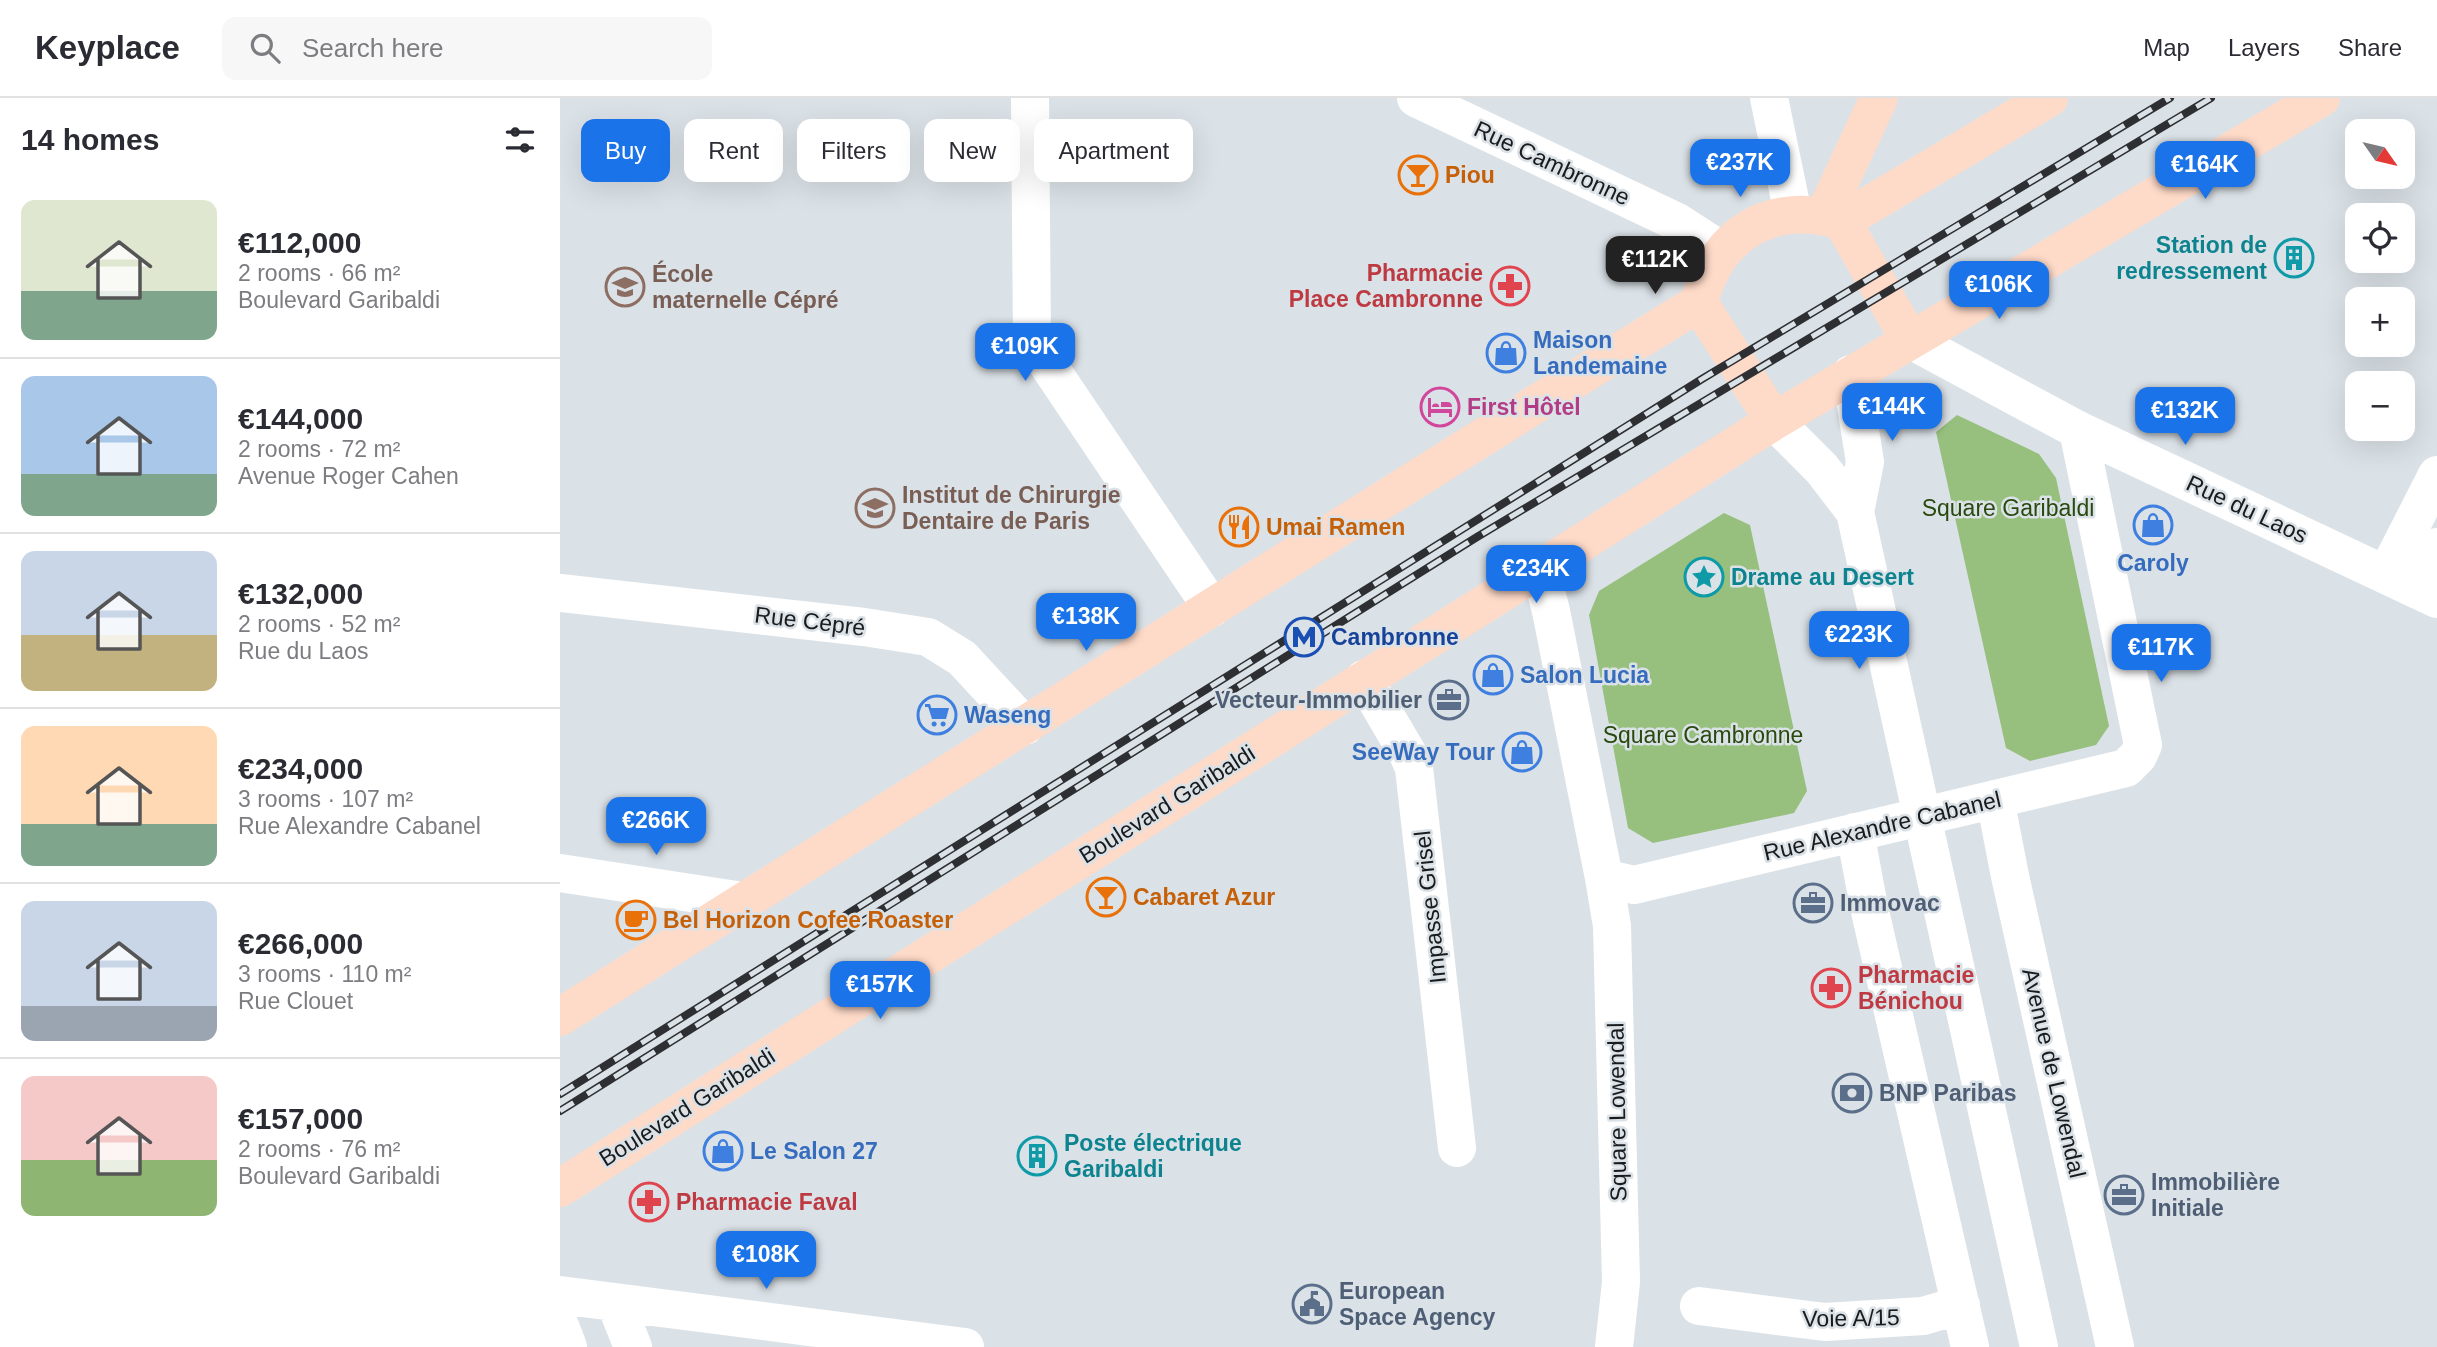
<!DOCTYPE html>
<meta charset="utf-8">
<style>
:root{--surface:#fff;--page:#f7f7f7;--text:#2b2b33;--muted:#7c7c81;--line:#e1e1e2;--accent:#1a73e8}
body{margin:0;font-family:Arial,sans-serif;background:var(--page);color:var(--text);height:100vh;display:flex;flex-direction:column;font-size:26px;white-space:nowrap}
*{box-sizing:border-box;margin:0}
p{font-size:23px;color:var(--muted)}
.icon{flex:none;width:38px;height:38px;fill:none;stroke:currentColor;stroke-width:2;stroke-linecap:round;stroke-linejoin:round}
.map{position:relative;flex:1;overflow:hidden}
.details{display:flex;flex-direction:column;background:var(--surface);width:560px}
.details>*{flex:none}
.top-card{position:absolute;left:21px;top:21px;width:665px;height:63px;display:flex;gap:14px}
.needle{width:46px;rotate:124deg}
.controls{position:absolute;left:1785px;top:21px;display:grid;gap:14px}
.controls a{display:grid;place-items:center;width:70px;height:70px;border-radius:14px;background:var(--surface);box-shadow:0 7px 28px #0002;font-size:35px}
.price{position:absolute;translate:-50% -60px;padding:0 16px;border-radius:14px;background:var(--accent);color:#fff;font-size:23px;line-height:46px;filter:drop-shadow(0 2px 4px #0008)}
.price::after{content:'';position:absolute;left:50%;top:42px;width:21px;height:16px;margin-left:-10px;background:inherit;clip-path:polygon(0 0,100% 0,50% 100%)}
.price.selected{background:#222;color:#fff}
ul{padding:0;list-style:none}
li{display:flex;align-items:center;gap:21px;height:175px;padding:0 21px}
li+li{border-top:2px solid var(--line)}
li span{display:grid;place-items:center;flex:none;width:196px;height:140px;border-radius:14px;color:#555}
li>.icon{margin-inline-start:auto}
span .icon{width:84px;height:84px;fill:#fffc;stroke-width:1}
li b{font-size:30px}
h2{display:flex;justify-content:space-between;align-items:center;height:84px;padding:0 21px;font-size:30px}
.tag{padding:0 24px;border-radius:14px;background:var(--surface);box-shadow:0 7px 28px #0002;font-size:24px;line-height:63px}
.tag.selected{background:var(--accent);color:#fff}
header{display:flex;align-items:center;gap:42px;box-sizing:border-box;height:98px;padding:0 35px;background:var(--surface);border-bottom:2px solid var(--line)}
header strong{font-size:33px}
nav{display:flex;gap:38px;margin-inline-start:auto;font-size:24px}
.search{width:490px;height:63px;background:var(--page);display:flex;align-items:center;gap:18px;box-sizing:border-box;padding:0 24px;border-radius:14px;color:var(--muted);font-size:26px}
main{display:flex;flex:1;min-height:0}
.map>svg:first-child{display:block}
.green{fill:#97c07e}
.lines{fill:none;stroke-linecap:round;stroke-linejoin:round}
.minor{stroke:#fff;stroke-width:38}
.major{stroke:#fedac8;stroke-width:38}
.rail-casing{stroke:#2d2f32;stroke-width:8}
.rail{stroke:#dbe2e7;stroke-width:5;stroke-dasharray:16;stroke-linecap:butt}
.labels{text-anchor:middle;stroke-width:5;stroke-linejoin:round;paint-order:stroke}
.street-label{font-size:23px;fill:#191b1d;stroke:#dbe2e7}
.food-label{font-size:23px;font-weight:bold;fill:#c56008;stroke:#dbe2e7;text-anchor:start}
.culture-label{font-size:23px;font-weight:bold;fill:#0d838f;stroke:#dbe2e7;text-anchor:start}
.health-label{font-size:23px;font-weight:bold;fill:#be3a42;stroke:#dbe2e7;text-anchor:start}
.education-label{font-size:23px;font-weight:bold;fill:#785e54;stroke:#dbe2e7;text-anchor:start}
.shop-label{font-size:23px;font-weight:bold;fill:#366cbe;stroke:#dbe2e7;text-anchor:start}
.hotel-label{font-size:23px;font-weight:bold;fill:#b23c85;stroke:#dbe2e7;text-anchor:start}
.park-label{font-size:23px;fill:#29490e;stroke:#dbe2e7}
.transit-label{font-size:23px;font-weight:bold;fill:#164399;stroke:#dbe2e7;text-anchor:start}
.service-label{font-size:23px;font-weight:bold;fill:#4e5e75;stroke:#dbe2e7;text-anchor:start}
</style>
<header>
<strong>Keyplace</strong>
<div class="search"><svg class="icon" aria-label="search" viewBox="0 0 24 24"><circle cx="10" cy="10" r="6"/><path d="M15 15l6 6"/></svg>Search here</div>
<nav><a>Map</a><a>Layers</a><a>Share</a></nav>
</header>
<main>
<section class="details">
<h2>14 homes<svg class="icon" aria-label="filters" viewBox="0 0 24 24"><path d="M4 7h16M4 17h16"/><circle cx="9" cy="7" r="2"/><circle cx="15" cy="17" r="2"/></svg></h2>
<ul>
<li><span style="background:linear-gradient(#dfe7d0 65%,#7fa58c 0)"><svg class="icon" aria-label="home" viewBox="0 0 24 24"><path d="M3 11l9-7 9 7M6 9v11h12V9"/></svg></span><div><b>€112,000</b><p>2 rooms · 66 m²</p><p>Boulevard Garibaldi</p></div></li>
<li><span style="background:linear-gradient(#a9c7e8 70%,#7fa58c 0)"><svg class="icon" aria-label="home" viewBox="0 0 24 24"><path d="M3 11l9-7 9 7M6 9v11h12V9"/></svg></span><div><b>€144,000</b><p>2 rooms · 72 m²</p><p>Avenue Roger Cahen</p></div></li>
<li><span style="background:linear-gradient(#c9d6e8 60%,#c2b280 0)"><svg class="icon" aria-label="home" viewBox="0 0 24 24"><path d="M3 11l9-7 9 7M6 9v11h12V9"/></svg></span><div><b>€132,000</b><p>2 rooms · 52 m²</p><p>Rue du Laos</p></div></li>
<li><span style="background:linear-gradient(#ffd9b3 70%,#7fa58c 0)"><svg class="icon" aria-label="home" viewBox="0 0 24 24"><path d="M3 11l9-7 9 7M6 9v11h12V9"/></svg></span><div><b>€234,000</b><p>3 rooms · 107 m²</p><p>Rue Alexandre Cabanel</p></div></li>
<li><span style="background:linear-gradient(#c9d6e8 75%,#9aa5b1 0)"><svg class="icon" aria-label="home" viewBox="0 0 24 24"><path d="M3 11l9-7 9 7M6 9v11h12V9"/></svg></span><div><b>€266,000</b><p>3 rooms · 110 m²</p><p>Rue Clouet</p></div></li>
<li><span style="background:linear-gradient(#f6c9c9 60%,#8fb573 0)"><svg class="icon" aria-label="home" viewBox="0 0 24 24"><path d="M3 11l9-7 9 7M6 9v11h12V9"/></svg></span><div><b>€157,000</b><p>2 rooms · 76 m²</p><p>Boulevard Garibaldi</p></div></li>
</ul>
</section>
<div class="map">
<svg width="1877" height="1249" viewBox="0 0 1877 1249">
<rect width="100%" height="100%" fill="#dbe2e7"/>
<path class="green" d="M1397,317L1479,356L1496,380L1549,628L1536,647L1470,663L1446,650L1376,334Z
M1164,415L1190,427L1247,693L1234,715L1093,745L1068,730L1029,517L1039,493Z"/>
<g class="lines">
<path class="minor" d="M470,0L472,243L652,510
M856,0L1117,124L1162,153
M1209,0L1233,116
M1349,241L1518,332L1877,501
M1291,276L1305,364L1295,414L1479,1249
M1214,323L1262,371L1295,414
M980,470L991,513L1044,780L1074,787L1566,670L1578,658L1583,647L1518,332
M1826,477L1877,377
M1856,491L1877,449
M0,495L304,529L368,539L402,560L465,628
M804,581L848,656L854,670L897,1050
M1435,701L1450,778L1555,1249
M1295,734L1309,809L1410,1249
M0,775L183,803
M1044,780L1052,828L1061,1184L1054,1249
M0,1197L405,1249
M55,1204L73,1249
M1139,1208L1265,1224L1363,1218L1401,1207
M0,1228L8,1249"/>
<path class="major" d="M1264,118L1319,0
M1282,123L1489,0
M1214,323L1139,205C1156,135 1212,102 1282,123L1349,241
M0,919L1046,262L1139,205
M0,1090L1214,323L1761,0"/>
<defs>
<path id="rail" d="M0,996L1142,281L1610,0
M0,1013L917,439L1651,0"/>
</defs>
<use href="#rail" class="rail-casing"/>
<use href="#rail" class="rail"/>
</g>
<defs>
<symbol id="bar-ring" viewBox="-11 -11 22 22"><circle r="9.5" fill="#dbe2e7" stroke="#e8710a" stroke-width="1.5"/><path d="M-6-5H6L.8 .8V4.5H3.5V6h-7V4.5H-.8V.8Z" fill="#e8710a"/></symbol>
<symbol id="building-ring" viewBox="-11 -11 22 22"><circle r="9.5" fill="#dbe2e7" stroke="#0f9aa8" stroke-width="1.5"/><path d="M-4-6H4V6H1V3H-1V6H-4ZM-2.5-4.3h1.7v1.8h-1.7ZM.8-4.3h1.7v1.8H.8ZM-2.5-1h1.7V.8h-1.7ZM.8-1h1.7V.8H.8Z" fill="#0f9aa8"/></symbol>
<symbol id="pharmacy-ring" viewBox="-11 -11 22 22"><circle r="9.5" fill="#dbe2e7" stroke="#e0444e" stroke-width="1.5"/><path d="M-2-6h4v4h4v4h-4v4h-4v-4h-4v-4h4Z" fill="#e0444e"/></symbol>
<symbol id="school-ring" viewBox="-11 -11 22 22"><circle r="9.5" fill="#dbe2e7" stroke="#8d6e63" stroke-width="1.5"/><path d="M0-5L7-2L0 1L-7-2ZM-4 1L0 2.5L4 1V4Q0 6-4 4Z" fill="#8d6e63"/></symbol>
<symbol id="shop-ring" viewBox="-11 -11 22 22"><circle r="9.5" fill="#dbe2e7" stroke="#3f7fe0" stroke-width="1.5"/><path d="M-5-2.5h2.3a2.7 3.5 0 0 1 5.4 0H5L5.5 6h-11ZM-1.5-2.5h3a1.5 2.3 0 0 0-3 0Z" fill="#3f7fe0"/></symbol>
<symbol id="hotel-ring" viewBox="-11 -11 22 22"><circle r="9.5" fill="#dbe2e7" stroke="#d1479c" stroke-width="1.5"/><path d="M-6-4.5h1.5V1H6V5H4.5V3h-9V5H-6ZM-4 0a1.8 1.8 0 1 1 3.6 0ZM.5 0V-2.5h3Q6-2.5 6 0Z" fill="#d1479c"/></symbol>
<symbol id="university-ring" viewBox="-11 -11 22 22"><circle r="9.5" fill="#dbe2e7" stroke="#8d6e63" stroke-width="1.5"/><path d="M0-5L7-2L0 1L-7-2ZM-4 1L0 2.5L4 1V4Q0 6-4 4Z" fill="#8d6e63"/></symbol>
<symbol id="restaurant-ring" viewBox="-11 -11 22 22"><circle r="9.5" fill="#dbe2e7" stroke="#e8710a" stroke-width="1.5"/><path d="M-5-6h1v4h1v-4h1v4h1v-4h1v5L-1.5 .5V6h-2V.5L-5-1ZM5-6V6H3V1.5H1.5Q1.5-4 5-6Z" fill="#e8710a"/></symbol>
<symbol id="sight-ring" viewBox="-11 -11 22 22"><circle r="9.5" fill="#dbe2e7" stroke="#0f9aa8" stroke-width="1.5"/><path d="M0-6L1.8-2.2L6-1.7L2.9 1.2L3.7 5.4L0 3.3L-3.7 5.4L-2.9 1.2L-6-1.7L-1.8-2.2Z" fill="#0f9aa8"/></symbol>
<symbol id="metro-ring" viewBox="-11 -11 22 22"><circle r="9.5" fill="#dbe2e7" stroke="#1a4fb4" stroke-width="1.5"/><path d="M-5.5 5V-5H-3L0 0L3-5H5.5V5H3V-.5L0 4L-3-.5V5Z" fill="#1a4fb4"/></symbol>
<symbol id="office-ring" viewBox="-11 -11 22 22"><circle r="9.5" fill="#dbe2e7" stroke="#5c6f8a" stroke-width="1.5"/><path d="M-6-3h4V-5.5h4V-3h4V5H-6ZM-1-4.5V-3h2v-1.5ZM-6 0V1H6V0Z" fill="#5c6f8a"/></symbol>
<symbol id="supermarket-ring" viewBox="-11 -11 22 22"><circle r="9.5" fill="#dbe2e7" stroke="#3f7fe0" stroke-width="1.5"/><path d="M-6-5.5h2.5l.6 2H6L4.5 2H-2.5L-4.4-4H-6ZM-1.5 3.2a1.3 1.3 0 1 0 .1 0ZM3 3.2a1.3 1.3 0 1 0 .1 0Z" fill="#3f7fe0"/></symbol>
<symbol id="cafe-ring" viewBox="-11 -11 22 22"><circle r="9.5" fill="#dbe2e7" stroke="#e8710a" stroke-width="1.5"/><path d="M-5.5-4.5H6V0H3Q3 3.5 0 3.5H-2.5Q-5.5 3.5-5.5 0ZM3-3.2v2h1.7v-2ZM-6 4.5H4V6H-6Z" fill="#e8710a"/></symbol>
<symbol id="bank-ring" viewBox="-11 -11 22 22"><circle r="9.5" fill="#dbe2e7" stroke="#5c6f8a" stroke-width="1.5"/><path d="M-6-4H6V4H-6ZM0-2.3a2.3 2.3 0 1 0 0 4.6a2.3 2.3 0 1 0 0-4.6Z" fill="#5c6f8a"/></symbol>
<symbol id="civic-ring" viewBox="-11 -11 22 22"><circle r="9.5" fill="#dbe2e7" stroke="#5c6f8a" stroke-width="1.5"/><path d="M-.6-6.5H3V-4.5H.6V-3L4-1V1h2V6H-6V1h2V-1L-.6-3ZM-1.2 2.5V6h2.4V2.5Z" fill="#5c6f8a"/></symbol>
</defs>
<g fill-rule="evenodd">
<use href="#bar-ring" x="836" y="55" width="44" height="44"/>
<use href="#building-ring" x="1712" y="138" width="44" height="44"/>
<use href="#pharmacy-ring" x="928" y="166" width="44" height="44"/>
<use href="#school-ring" x="43" y="167" width="44" height="44"/>
<use href="#shop-ring" x="924" y="233" width="44" height="44"/>
<use href="#hotel-ring" x="858" y="287" width="44" height="44"/>
<use href="#university-ring" x="293" y="388" width="44" height="44"/>
<use href="#shop-ring" x="1571" y="405" width="44" height="44"/>
<use href="#restaurant-ring" x="657" y="407" width="44" height="44"/>
<use href="#sight-ring" x="1122" y="457" width="44" height="44"/>
<use href="#metro-ring" x="722" y="517" width="44" height="44"/>
<use href="#shop-ring" x="911" y="555" width="44" height="44"/>
<use href="#office-ring" x="867" y="580" width="44" height="44"/>
<use href="#supermarket-ring" x="355" y="595" width="44" height="44"/>
<use href="#shop-ring" x="940" y="632" width="44" height="44"/>
<use href="#bar-ring" x="524" y="777" width="44" height="44"/>
<use href="#office-ring" x="1231" y="783" width="44" height="44"/>
<use href="#cafe-ring" x="54" y="800" width="44" height="44"/>
<use href="#pharmacy-ring" x="1249" y="868" width="44" height="44"/>
<use href="#bank-ring" x="1270" y="973" width="44" height="44"/>
<use href="#shop-ring" x="141" y="1031" width="44" height="44"/>
<use href="#building-ring" x="455" y="1036" width="44" height="44"/>
<use href="#office-ring" x="1542" y="1075" width="44" height="44"/>
<use href="#pharmacy-ring" x="67" y="1082" width="44" height="44"/>
<use href="#civic-ring" x="730" y="1184" width="44" height="44"/>
</g>
<g class="labels">
<g class="street-label">
<text transform="translate(992 65) rotate(25)" y="8">Rue Cambronne</text>
<text transform="translate(1687 411) rotate(25)" y="8">Rue du Laos</text>
<text transform="translate(250 523) rotate(7)" y="8">Rue Cépré</text>
<text transform="translate(607 706) rotate(-32)" y="8">Boulevard Garibaldi</text>
<text transform="translate(1322 728) rotate(-13)" y="8">Rue Alexandre Cabanel</text>
<text transform="translate(870 809) rotate(-96)" y="8">Impasse Grisel</text>
<text transform="translate(1494 975) rotate(77)" y="8">Avenue de Lowendal</text>
<text transform="translate(127 1009) rotate(-32)" y="8">Boulevard Garibaldi</text>
<text transform="translate(1057 1014) rotate(-91)" y="8">Square Lowendal</text>
<text transform="translate(1291 1220) rotate(-1)" y="8">Voie A/15</text>
</g>
<g class="food-label">
<text x="885" y="85">Piou</text>
<text x="706" y="437">Umai Ramen</text>
<text x="573" y="807">Cabaret Azur</text>
<text x="103" y="830">Bel Horizon Cofee Roaster</text>
</g>
<g class="culture-label">
<text x="1707" y="155" text-anchor="end">Station de<tspan x="1707" dy="26">redressement</tspan></text>
<text x="1171" y="487">Drame au Desert</text>
<text x="504" y="1053">Poste électrique<tspan x="504" dy="26">Garibaldi</tspan></text>
</g>
<g class="health-label">
<text x="923" y="183" text-anchor="end">Pharmacie<tspan x="923" dy="26">Place Cambronne</tspan></text>
<text x="1298" y="885">Pharmacie<tspan x="1298" dy="26">Bénichou</tspan></text>
<text x="116" y="1112">Pharmacie Faval</text>
</g>
<g class="education-label">
<text x="92" y="184">École<tspan x="92" dy="26">maternelle Cépré</tspan></text>
<text x="342" y="405">Institut de Chirurgie<tspan x="342" dy="26">Dentaire de Paris</tspan></text>
</g>
<g class="shop-label">
<text x="973" y="250">Maison<tspan x="973" dy="26">Landemaine</tspan></text>
<text x="1593" y="473" text-anchor="middle">Caroly</text>
<text x="960" y="585">Salon Lucia</text>
<text x="404" y="625">Waseng</text>
<text x="935" y="662" text-anchor="end">SeeWay Tour</text>
<text x="190" y="1061">Le Salon 27</text>
</g>
<g class="hotel-label">
<text x="907" y="317">First Hôtel</text>
</g>
<g class="park-label">
<text x="1448" y="418">Square Garibaldi</text>
<text x="1143" y="645">Square Cambronne</text>
</g>
<g class="transit-label">
<text x="771" y="547">Cambronne</text>
</g>
<g class="service-label">
<text x="862" y="610" text-anchor="end">Vecteur-Immobilier</text>
<text x="1280" y="813">Immovac</text>
<text x="1319" y="1003">BNP Paribas</text>
<text x="1591" y="1092">Immobilière<tspan x="1591" dy="26">Initiale</tspan></text>
<text x="779" y="1201">European<tspan x="779" dy="26">Space Agency</tspan></text>
</g>
</g>
</svg>
<div class="controls">
<a><svg class="needle" viewBox="-14 -14 28 28"><path d="M0-13l5 13h-10z" fill="#e53935"/><path d="M0 13l5-13h-10z" fill="#7c7c81"/></svg></a>
<a><svg class="icon" aria-label="locate" viewBox="0 0 24 24"><circle cx="12" cy="12" r="6"/><path d="M12 2v4M12 18v4M2 12h4M18 12h4"/></svg></a>
<a>+</a>
<a>−</a>
</div>
<b class="price" style="left:1180px;top:101px">€237K</b>
<b class="price" style="left:1645px;top:103px">€164K</b>
<b class="price selected" style="left:1095px;top:198px">€112K</b>
<b class="price" style="left:1439px;top:223px">€106K</b>
<b class="price" style="left:465px;top:285px">€109K</b>
<b class="price" style="left:1332px;top:345px">€144K</b>
<b class="price" style="left:1625px;top:349px">€132K</b>
<b class="price" style="left:976px;top:507px">€234K</b>
<b class="price" style="left:526px;top:555px">€138K</b>
<b class="price" style="left:1299px;top:573px">€223K</b>
<b class="price" style="left:1601px;top:586px">€117K</b>
<b class="price" style="left:96px;top:759px">€266K</b>
<b class="price" style="left:320px;top:923px">€157K</b>
<b class="price" style="left:206px;top:1193px">€108K</b>
<div class="top-card">
<a class="tag selected">Buy</a>
<a class="tag">Rent</a>
<a class="tag">Filters</a>
<a class="tag">New</a>
<a class="tag">Apartment</a>
</div>
</div>
</main>
